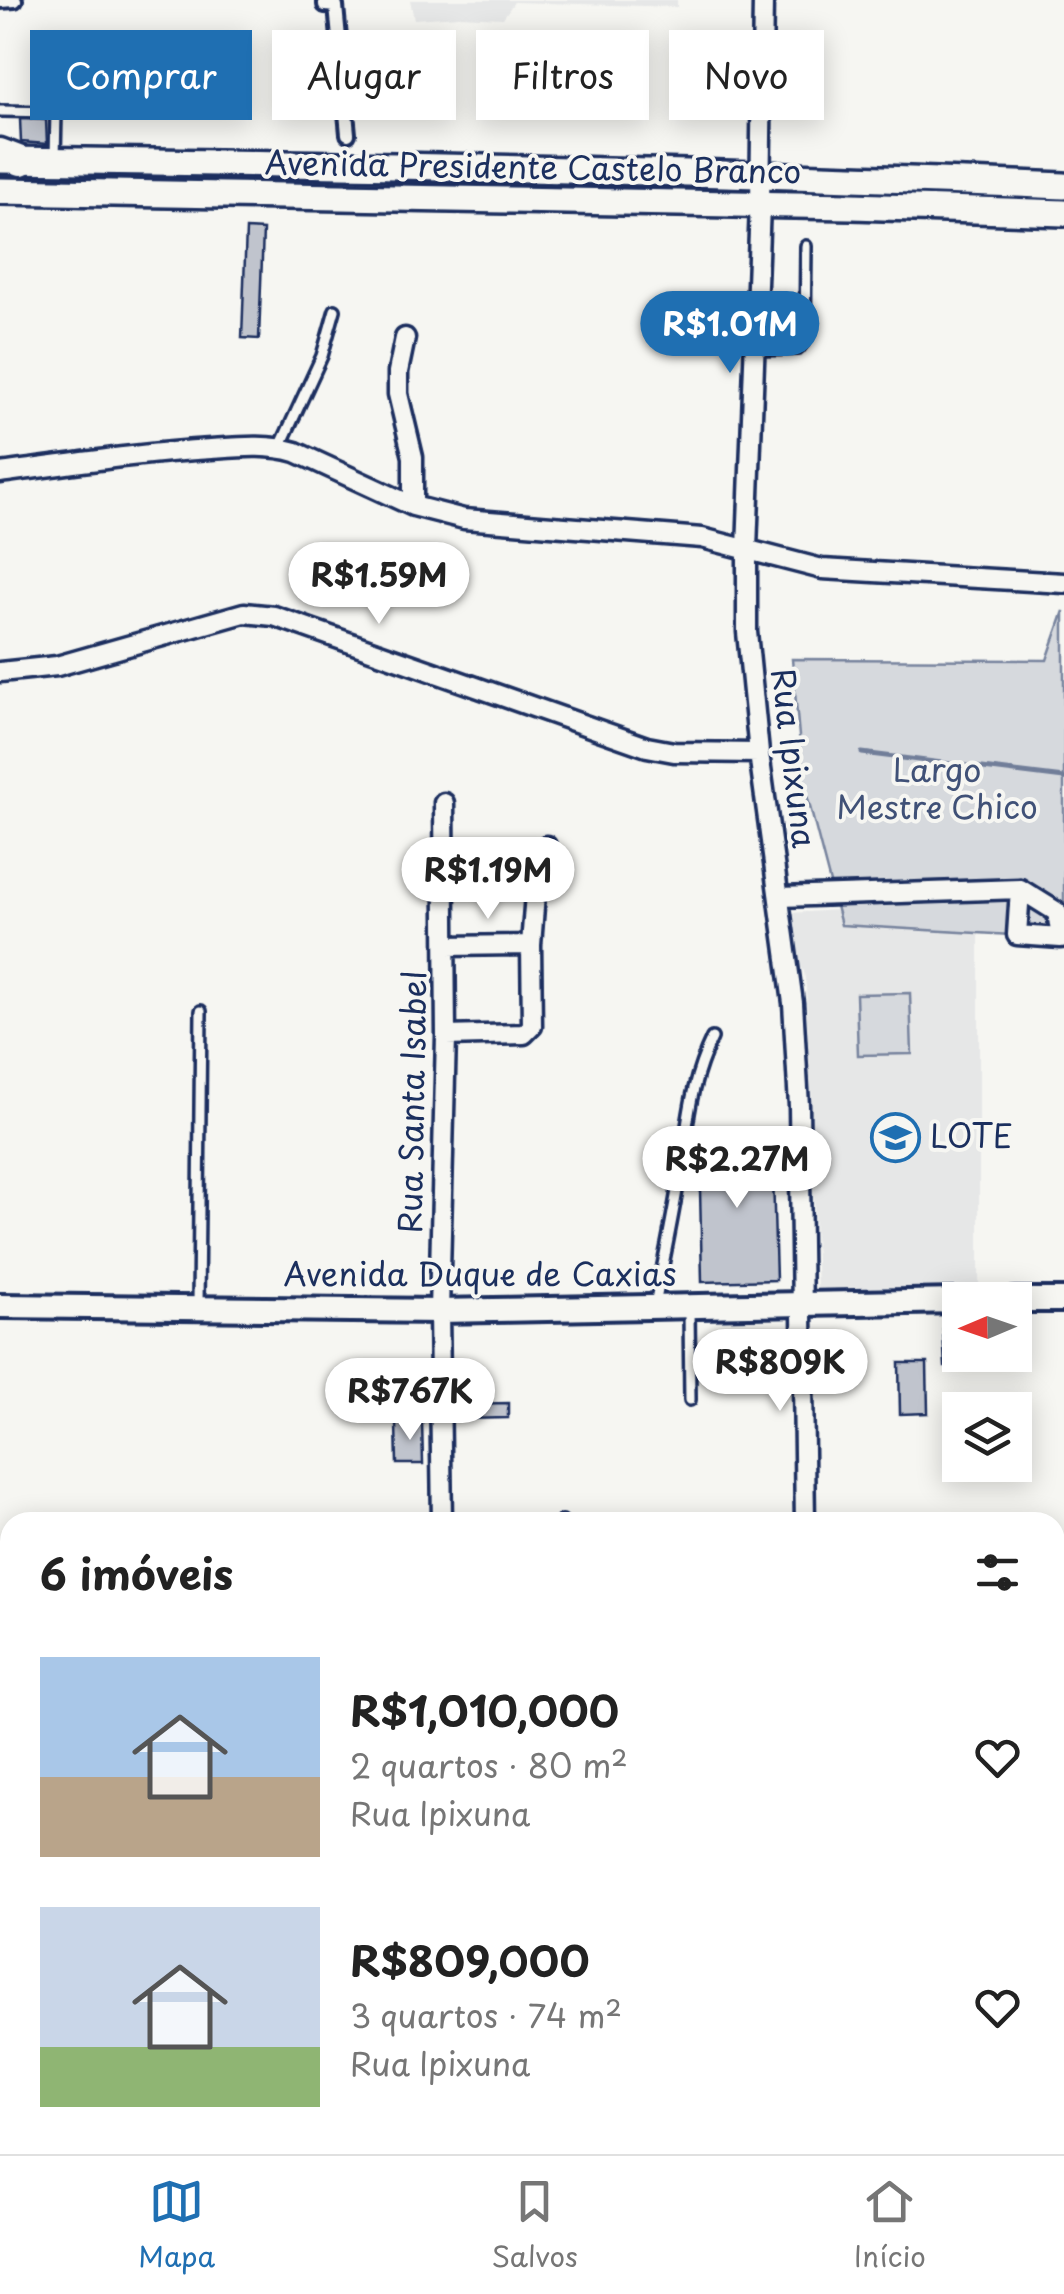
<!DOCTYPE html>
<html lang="pt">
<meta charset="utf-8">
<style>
:root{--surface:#fff;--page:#f6f6f6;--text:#222;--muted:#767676;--line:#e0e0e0;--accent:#1f6fb2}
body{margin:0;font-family:"Playpen Sans",sans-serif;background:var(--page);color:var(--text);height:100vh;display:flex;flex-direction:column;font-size:38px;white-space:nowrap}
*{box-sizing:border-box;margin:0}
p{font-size:32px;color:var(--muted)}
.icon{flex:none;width:55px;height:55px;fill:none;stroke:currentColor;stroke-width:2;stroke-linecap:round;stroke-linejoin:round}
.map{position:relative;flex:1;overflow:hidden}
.drawer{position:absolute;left:0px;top:1512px;width:1065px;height:642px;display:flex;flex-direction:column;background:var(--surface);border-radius:30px 30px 0 0;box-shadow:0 5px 25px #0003}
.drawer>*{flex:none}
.hud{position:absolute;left:30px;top:30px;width:1005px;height:90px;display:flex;gap:20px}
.needle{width:65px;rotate:268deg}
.controls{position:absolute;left:942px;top:1282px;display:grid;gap:20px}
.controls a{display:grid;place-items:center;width:90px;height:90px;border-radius:0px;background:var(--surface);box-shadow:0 5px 25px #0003;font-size:50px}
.price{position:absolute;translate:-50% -85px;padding:0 22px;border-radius:35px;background:#fff;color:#222;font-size:32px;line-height:65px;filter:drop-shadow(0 2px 5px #0008)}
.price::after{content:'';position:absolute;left:50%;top:60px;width:30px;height:22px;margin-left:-15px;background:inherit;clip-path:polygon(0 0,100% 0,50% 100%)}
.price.on{background:var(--accent);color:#fff}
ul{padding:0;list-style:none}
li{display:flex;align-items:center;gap:30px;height:250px;padding:0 40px}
li span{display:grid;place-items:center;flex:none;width:280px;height:200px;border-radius:0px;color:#555}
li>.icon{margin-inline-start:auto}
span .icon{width:120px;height:120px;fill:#fffc;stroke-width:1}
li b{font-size:42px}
h2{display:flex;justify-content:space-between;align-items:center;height:120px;padding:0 40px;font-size:42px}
.chip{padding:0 35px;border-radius:0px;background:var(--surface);box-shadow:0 5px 25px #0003;font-size:35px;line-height:90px}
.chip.on{background:var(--accent);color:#fff}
.menu{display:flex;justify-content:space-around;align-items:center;height:140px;border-top:2px solid var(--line);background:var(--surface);font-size:28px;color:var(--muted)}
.menu a{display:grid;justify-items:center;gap:5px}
.menu .on{color:var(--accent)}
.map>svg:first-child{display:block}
.built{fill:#e6e7e7}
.green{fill:#d6d9dd;stroke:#78849e;stroke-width:2.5}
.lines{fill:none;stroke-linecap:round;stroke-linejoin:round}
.stream{stroke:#717e99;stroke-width:5}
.building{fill:#c0c4cd;stroke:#1b2f5e;stroke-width:2.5}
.service-casing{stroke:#1b2f5e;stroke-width:16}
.pedestrian-casing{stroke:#1b2f5e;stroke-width:20}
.minor-casing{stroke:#1b2f5e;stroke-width:25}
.tertiary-casing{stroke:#1b2f5e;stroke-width:30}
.secondary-casing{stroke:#1b2f5e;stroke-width:32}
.primary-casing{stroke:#1b2f5e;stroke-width:35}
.service{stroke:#f6f6f2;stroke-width:9}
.pedestrian{stroke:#f6f6f2;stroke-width:12}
.minor{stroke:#f6f6f2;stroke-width:18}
.tertiary{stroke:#f6f6f2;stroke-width:22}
.secondary{stroke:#f6f6f2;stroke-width:25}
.primary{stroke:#f6f6f2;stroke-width:28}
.labels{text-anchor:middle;stroke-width:8;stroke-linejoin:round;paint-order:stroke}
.street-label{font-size:32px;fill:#1b2f5e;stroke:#f6f6f2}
.park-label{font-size:32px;fill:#405177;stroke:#f6f6f2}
.poi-label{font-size:32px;fill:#1b2f5e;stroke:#f6f6f2;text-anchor:start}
</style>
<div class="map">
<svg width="1064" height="2154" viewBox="0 0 1064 2154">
<rect width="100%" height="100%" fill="#f6f6f2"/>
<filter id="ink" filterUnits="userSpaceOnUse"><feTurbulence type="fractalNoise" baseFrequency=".01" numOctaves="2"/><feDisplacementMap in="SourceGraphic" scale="20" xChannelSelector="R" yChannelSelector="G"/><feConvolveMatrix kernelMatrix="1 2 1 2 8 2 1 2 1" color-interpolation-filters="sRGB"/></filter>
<g filter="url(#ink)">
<path class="built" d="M410,0H677V7L514,2L503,18L459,16L414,19Z
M979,901V1287L817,1289L806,987L804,971L798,966L791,913Z"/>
<path class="green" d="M1064,611V938L841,925L803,780L792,659L1047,660Z
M910,993L912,1054L858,1055L856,994Z"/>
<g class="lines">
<path class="stream" d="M862,753L1064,778"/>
</g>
<path class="building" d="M20,119L46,120L47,144L21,142Z
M246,229L263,230L259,339L242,338Z
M772,1140L776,1280L702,1282L699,1142Z
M960,1328V1366L945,1367L943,1329Z
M899,1363H927L928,1413L900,1414Z
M508,1403V1418L463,1419V1404Z
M422,1421L423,1464H397L396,1422Z"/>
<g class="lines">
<defs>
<path id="service" d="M0,111L56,112L55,158
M754,350L798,349L805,340L806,246
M280,447L322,356L335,310
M198,1305L201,1011
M655,1305C664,1259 674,1213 681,1166C689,1117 690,1084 712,1038
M689,1310L690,1400
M562,1521V1522"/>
<path id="pedestrian" d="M325,0V5L336,6L348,134
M0,1L15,0"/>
<path id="minor" d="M763,0L760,205L747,549V632L759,753L793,1003L799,1106L805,1522
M405,338L398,372V394L413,457V506
M0,473C70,464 140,453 211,449C240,447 268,444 296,452L413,506L464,519L702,538L822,569L1064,583
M0,672L57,666L244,613L274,616L647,747L674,752L759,753
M781,897L1020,889L1017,935L1061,938L1057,912L1020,889
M446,946L531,945
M446,1036L524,1034L532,1026L531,945L535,894L546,846
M442,1522L439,1311L446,1036L444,803
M1055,1687L1064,1686
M0,1708H10
M1055,2125L1064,2128"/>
<path id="tertiary" d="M1015,1300H1064
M0,1306L439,1311L960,1301
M0,2007L10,2006"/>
<path id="secondary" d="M0,160C355,164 710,171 1064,186
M0,191L852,206L1064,213"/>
<path id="primary" d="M0,153L21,161"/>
</defs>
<use href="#service" class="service-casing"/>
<use href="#pedestrian" class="pedestrian-casing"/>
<use href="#minor" class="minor-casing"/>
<use href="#tertiary" class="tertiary-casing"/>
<use href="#secondary" class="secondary-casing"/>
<use href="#primary" class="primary-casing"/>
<use href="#service" class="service"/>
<use href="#pedestrian" class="pedestrian"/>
<use href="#minor" class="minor"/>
<use href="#tertiary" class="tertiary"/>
<use href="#secondary" class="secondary"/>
<use href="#primary" class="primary"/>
</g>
</g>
<defs>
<symbol id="school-ring" viewBox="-11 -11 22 22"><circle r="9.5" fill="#f6f6f2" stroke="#1f6fb2" stroke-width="1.5"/><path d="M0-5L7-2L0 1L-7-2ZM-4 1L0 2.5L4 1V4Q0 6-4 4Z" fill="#1f6fb2"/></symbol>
</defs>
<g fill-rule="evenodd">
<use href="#school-ring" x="868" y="1110" width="55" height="55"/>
</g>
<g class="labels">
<g class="street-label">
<text transform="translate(533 168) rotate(1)" y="11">Avenida Presidente Castelo Branco</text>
<text transform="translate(793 758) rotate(83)" y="11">Rua Ipixuna</text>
<text transform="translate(413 1102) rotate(-89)" y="11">Rua Santa Isabel</text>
<text x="480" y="1286">Avenida Duque de Caxias</text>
</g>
<g class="park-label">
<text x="937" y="782">Largo<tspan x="937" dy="37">Mestre Chico</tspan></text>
</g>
<g class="poi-label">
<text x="930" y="1148">LOTE</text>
</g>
</g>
</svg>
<div class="controls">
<a><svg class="needle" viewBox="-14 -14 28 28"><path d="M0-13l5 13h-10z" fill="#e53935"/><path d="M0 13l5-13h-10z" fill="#767676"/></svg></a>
<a><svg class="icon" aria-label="layers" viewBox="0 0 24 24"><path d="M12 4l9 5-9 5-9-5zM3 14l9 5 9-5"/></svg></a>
</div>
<b class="price on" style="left:730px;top:376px">R$1.01M</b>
<b class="price" style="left:379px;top:627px">R$1.59M</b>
<b class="price" style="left:488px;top:922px">R$1.19M</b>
<b class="price" style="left:737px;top:1211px">R$2.27M</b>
<b class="price" style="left:780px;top:1414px">R$809K</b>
<b class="price" style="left:410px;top:1443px">R$767K</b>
<div class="hud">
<a class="chip on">Comprar</a>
<a class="chip">Alugar</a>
<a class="chip">Filtros</a>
<a class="chip">Novo</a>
</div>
<section class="drawer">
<h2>6 imóveis<svg class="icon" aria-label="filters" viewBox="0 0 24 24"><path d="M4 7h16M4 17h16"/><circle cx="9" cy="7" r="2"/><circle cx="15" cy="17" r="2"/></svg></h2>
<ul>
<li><span style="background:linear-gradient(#a9c7e8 60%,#b9a48a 0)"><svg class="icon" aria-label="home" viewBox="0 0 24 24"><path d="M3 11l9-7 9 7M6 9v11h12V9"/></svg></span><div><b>R$1,010,000</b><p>2 quartos · 80 m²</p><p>Rua Ipixuna</p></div><svg class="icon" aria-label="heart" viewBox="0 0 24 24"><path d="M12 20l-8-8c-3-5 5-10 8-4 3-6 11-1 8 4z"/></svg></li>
<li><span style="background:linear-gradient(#c9d6e8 70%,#8fb573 0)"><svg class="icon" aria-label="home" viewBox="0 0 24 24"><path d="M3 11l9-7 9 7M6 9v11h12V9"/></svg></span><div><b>R$809,000</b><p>3 quartos · 74 m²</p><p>Rua Ipixuna</p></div><svg class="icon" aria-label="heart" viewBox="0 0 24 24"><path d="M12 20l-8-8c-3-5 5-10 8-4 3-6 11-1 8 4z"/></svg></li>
</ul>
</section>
</div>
<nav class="menu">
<a class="on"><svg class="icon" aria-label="map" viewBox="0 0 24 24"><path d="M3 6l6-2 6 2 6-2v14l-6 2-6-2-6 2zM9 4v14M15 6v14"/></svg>Mapa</a>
<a><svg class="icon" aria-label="saved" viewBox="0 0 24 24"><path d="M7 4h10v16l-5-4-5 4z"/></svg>Salvos</a>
<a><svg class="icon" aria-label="home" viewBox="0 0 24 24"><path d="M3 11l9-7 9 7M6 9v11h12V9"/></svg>Início</a>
</nav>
